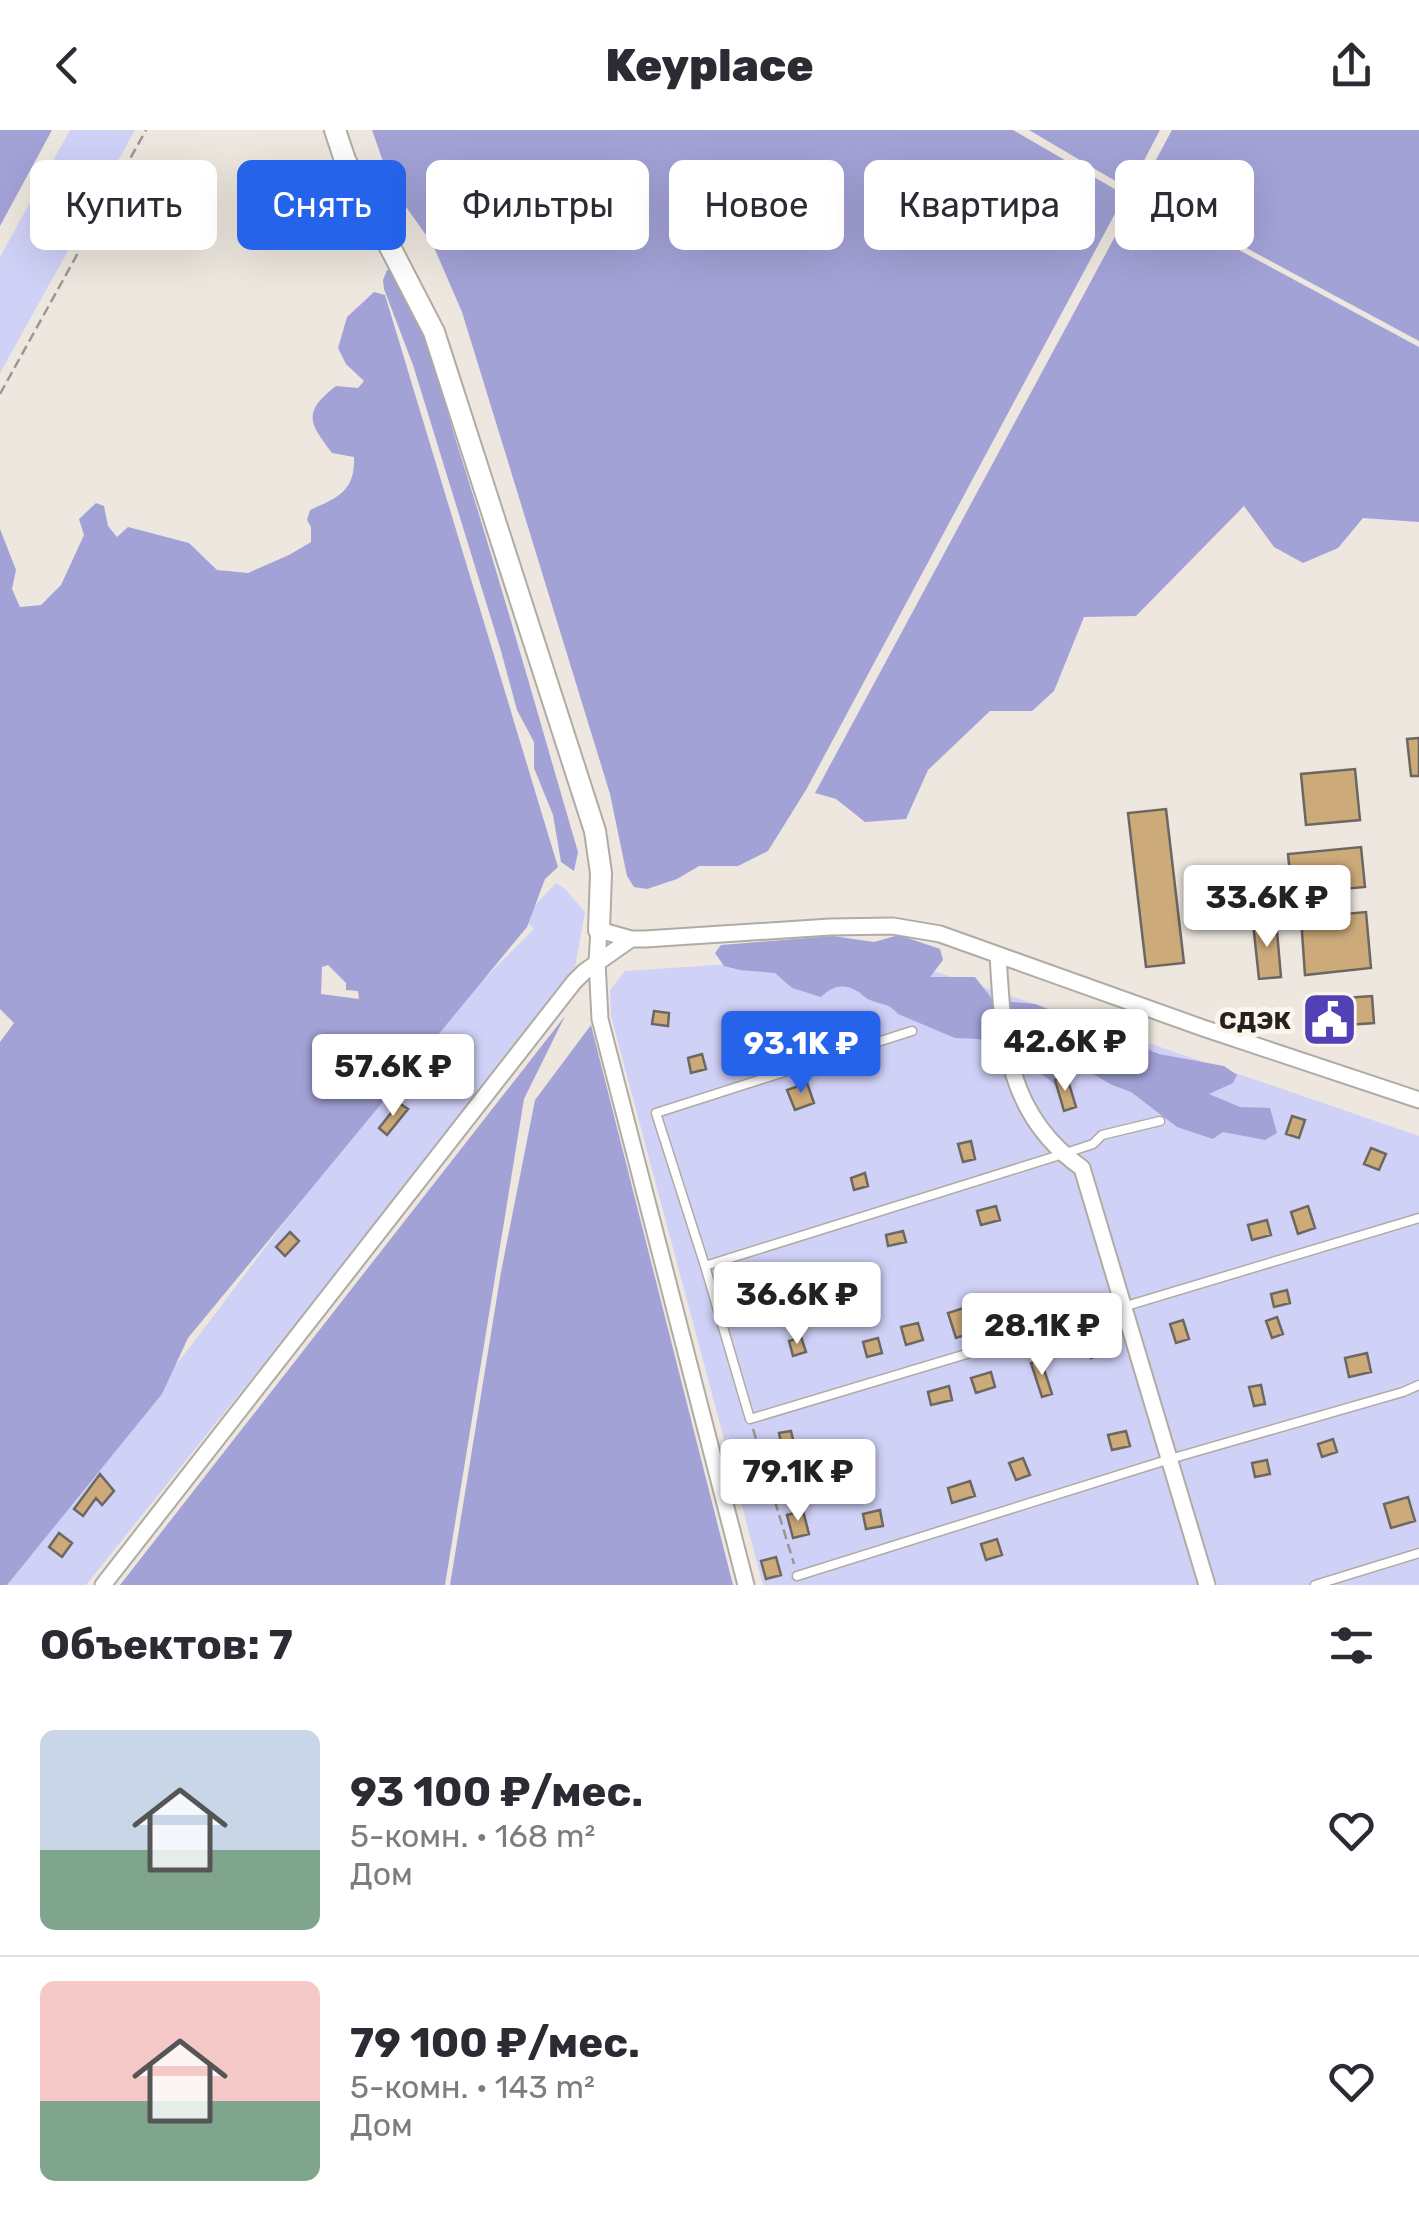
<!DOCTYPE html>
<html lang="ru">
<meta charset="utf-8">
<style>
:root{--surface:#fff;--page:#f2f2f3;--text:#2b2b33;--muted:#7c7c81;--line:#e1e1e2;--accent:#2563eb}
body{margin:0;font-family:Rubik,sans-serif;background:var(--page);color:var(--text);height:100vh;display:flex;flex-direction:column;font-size:38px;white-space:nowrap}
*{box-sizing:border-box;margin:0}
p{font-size:32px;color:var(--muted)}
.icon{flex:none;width:55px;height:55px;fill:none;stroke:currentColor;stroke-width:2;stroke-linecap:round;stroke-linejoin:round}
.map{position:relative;height:1455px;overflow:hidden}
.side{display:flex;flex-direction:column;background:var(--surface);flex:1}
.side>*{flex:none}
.top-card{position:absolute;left:30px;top:30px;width:1360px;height:90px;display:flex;gap:20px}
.price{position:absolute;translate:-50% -85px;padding:0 22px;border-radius:10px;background:#fff;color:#222;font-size:32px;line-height:65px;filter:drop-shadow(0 2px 5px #0008)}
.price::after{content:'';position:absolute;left:50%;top:60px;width:30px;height:22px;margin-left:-15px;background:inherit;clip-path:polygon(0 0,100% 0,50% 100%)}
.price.active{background:var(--accent);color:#fff}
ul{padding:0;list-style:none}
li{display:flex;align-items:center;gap:30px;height:250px;padding:0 40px}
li+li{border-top:2px solid var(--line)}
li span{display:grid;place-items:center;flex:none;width:280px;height:200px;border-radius:15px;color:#555}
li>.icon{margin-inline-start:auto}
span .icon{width:120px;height:120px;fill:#fffc;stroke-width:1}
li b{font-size:42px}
h2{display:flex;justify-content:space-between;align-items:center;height:120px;padding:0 40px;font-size:42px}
.tag{padding:0 35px;border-radius:15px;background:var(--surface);box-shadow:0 10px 40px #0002;font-size:35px;line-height:90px}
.tag.active{background:var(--accent);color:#fff}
header{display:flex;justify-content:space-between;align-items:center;height:130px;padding:0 40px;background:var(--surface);font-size:45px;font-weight:800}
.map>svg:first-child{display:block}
.green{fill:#d0d1f7}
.forest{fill:#a3a2d7;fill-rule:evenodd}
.building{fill:#cdaa79;stroke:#6c6760;stroke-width:2.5}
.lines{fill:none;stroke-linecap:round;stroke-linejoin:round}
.service-casing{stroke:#b0aba3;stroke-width:11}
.minor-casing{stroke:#b0aba3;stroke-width:19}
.tertiary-casing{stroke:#b0aba3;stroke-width:24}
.path{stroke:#9b9690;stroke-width:2.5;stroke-dasharray:10 5;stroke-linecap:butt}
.service{stroke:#fff;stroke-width:8}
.minor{stroke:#fff;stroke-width:15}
.tertiary{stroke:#fff;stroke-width:20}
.labels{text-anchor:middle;stroke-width:10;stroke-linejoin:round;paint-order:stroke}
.poi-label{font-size:25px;font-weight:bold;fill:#24211e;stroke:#fbf5ec;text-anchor:end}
</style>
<header><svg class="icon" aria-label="back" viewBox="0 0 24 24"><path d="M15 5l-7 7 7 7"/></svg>Keyplace<svg class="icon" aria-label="share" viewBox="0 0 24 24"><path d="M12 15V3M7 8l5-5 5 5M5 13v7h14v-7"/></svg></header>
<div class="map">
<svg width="1419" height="1455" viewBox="0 0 1419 1455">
<rect width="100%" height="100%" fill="#ede7df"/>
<path class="green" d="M70,0H135L0,243V127Z
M556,753L564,758L585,782L575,837L504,934L86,1455H1L190,1217L317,1049L429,904L534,799L523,788Z
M881,824L1035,874L1419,1006V1455H763L611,886L610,860L625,841Z"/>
<path class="forest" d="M0,0H52L0,96Z
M372,0H1013L1125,65L806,660L768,721L738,736H699L677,749L647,759L634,757L627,746L610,664L462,182L433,115L392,57Z
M1029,0H1160L1129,59Z
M1172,0H1419V211L1176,80L1135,69Z
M1132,75L1174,85L1419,217V392L1363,388L1338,418L1303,433L1274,417L1244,376L1136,486L1084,487L1054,561L1032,581H990L928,640L906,689L865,692L836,669L815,663Z
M387,140L396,142C425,188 441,261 457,314C500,449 538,585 578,722L574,741L561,732L553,685L534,638V612L517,580L501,521L413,235L384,159L383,150Z
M374,162L385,165L558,737L545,749L527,797L188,1208L162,1264L7,1455H0V912L14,893L0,879V399L16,440L12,459L20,477L41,475L61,455L84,405L79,389L96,373L104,376L108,396L117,407L128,397L189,413L217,440L248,443L289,425L311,412V397L307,390L310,380C339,367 355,361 354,327L332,323C309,293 302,282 336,256L358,258L364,251L346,234L338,218L347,187ZM328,835L346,853V860L358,861L359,869L321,864L322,837Z
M899,805L940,819L943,830L930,847H975L993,870L1035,874L1159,924L1224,936L1237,945L1233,953L1209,964L1240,977L1270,978L1277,1003L1265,1010L1223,1002L1213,1009L1177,997L1131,962L1112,955L1071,931L1057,957C1036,934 1001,931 979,909L955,908L898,884C889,873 882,875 870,870C866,869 861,863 857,861C843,853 832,856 821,867L792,858L775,843L740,840L724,836L715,823L721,815L833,806L874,812Z
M565,886L524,969L445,1455H120Z
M591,895L733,1455H450L501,1142L535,970Z"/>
<path class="building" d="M1419,608V646H1411L1407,609Z
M1355,639L1360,690L1306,695L1301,644Z
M1166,679L1184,833L1146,837L1128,683Z
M1361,717L1365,757L1292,764L1288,724Z
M1366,782L1371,838L1305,845L1301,788Z
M1276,790L1281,847L1259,849L1253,793Z
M1372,866L1374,893L1319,897L1317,870Z
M654,881L669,883L668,896L652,894Z
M702,924L706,939L691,943L688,928Z
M1067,947L1076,977L1064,981L1055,950Z
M807,953L814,973L795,980L787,960Z
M399,973L408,979L387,1005L379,998Z
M1292,986L1305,990L1299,1008L1286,1004Z
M971,1011L975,1029L963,1032L958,1014Z
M1371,1018L1386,1024L1379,1040L1364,1034Z
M865,1043L868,1056L854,1060L851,1048Z
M996,1076L1000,1090L981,1095L977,1081Z
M1308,1076L1315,1098L1298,1104L1291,1082Z
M1267,1090L1271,1105L1252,1110L1248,1095Z
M903,1101L906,1112L888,1116L886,1105Z
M290,1102L299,1111L285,1126L276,1117Z
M1287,1160L1290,1173L1274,1177L1271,1164Z
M973,1175L980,1200L956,1208L948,1183Z
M1277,1187L1283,1204L1272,1208L1266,1191Z
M1183,1190L1189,1209L1176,1213L1170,1194Z
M918,1193L923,1210L906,1215L901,1197Z
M1105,1206L1110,1222L1091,1228L1085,1213Z
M801,1207L806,1222L793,1226L789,1211Z
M878,1208L882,1223L867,1227L863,1212Z
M1367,1223L1371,1242L1349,1247L1345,1228Z
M1041,1230L1052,1264L1042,1267L1031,1233Z
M991,1242L995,1257L976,1263L971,1248Z
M1261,1255L1265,1274L1254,1276L1249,1257Z
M949,1256L952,1270L931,1275L928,1262Z
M791,1301L795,1318L783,1321L779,1303Z
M1126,1301L1130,1316L1112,1320L1108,1305Z
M1333,1309L1337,1322L1322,1327L1318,1314Z
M1023,1328L1030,1345L1016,1350L1009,1333Z
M1267,1330L1270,1344L1255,1347L1252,1333Z
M100,1344L114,1361L102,1375L96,1368L83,1386L74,1379Z
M970,1351L975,1366L952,1373L948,1358Z
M1408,1367L1415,1391L1391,1398L1384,1374Z
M880,1380L883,1396L866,1399L863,1384Z
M803,1381L809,1404L793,1408L787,1385Z
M59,1403L72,1413L62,1427L49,1417Z
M997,1409L1002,1425L986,1430L981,1414Z
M776,1427L781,1445L766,1449L761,1431Z"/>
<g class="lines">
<defs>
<path id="service" d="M912,901L656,983L705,1136L750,1289L1419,1088
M705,1136L1063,1024L1093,1014L1102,1005L1160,991
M797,1446L1170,1329L1403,1262L1419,1255
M1315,1455L1419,1423"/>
<path id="minor" d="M998,825C1003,909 1006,985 1082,1038L1207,1455
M103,1455L574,852L584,842L631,809
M746,1455L600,889L597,832L599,800L631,809H645L830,797L893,796L940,804L1203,898L1419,970"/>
<path id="tertiary" d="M335,0L345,30L434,202L595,701L601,743L599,800"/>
</defs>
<use href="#service" class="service-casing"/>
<use href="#minor" class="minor-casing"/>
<use href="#tertiary" class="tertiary-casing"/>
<path class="path" d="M0,264L146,0
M753,1299L794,1434"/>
<use href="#service" class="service"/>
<use href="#minor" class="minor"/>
<use href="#tertiary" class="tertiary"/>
</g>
<defs>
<symbol id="civic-square" viewBox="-11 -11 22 22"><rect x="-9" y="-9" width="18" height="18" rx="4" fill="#533fb6" stroke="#fbf5ec"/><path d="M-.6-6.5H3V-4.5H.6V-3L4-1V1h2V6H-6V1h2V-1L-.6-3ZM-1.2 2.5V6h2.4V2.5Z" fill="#fff"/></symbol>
</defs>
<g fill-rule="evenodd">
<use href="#civic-square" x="1298" y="858" width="63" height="63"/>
</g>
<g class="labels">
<g class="poi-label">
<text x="1291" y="899">СДЭК</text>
</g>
</g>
</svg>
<b class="price" style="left:1267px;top:820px">33.6K ₽</b>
<b class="price" style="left:1065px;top:964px">42.6K ₽</b>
<b class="price active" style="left:801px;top:966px">93.1K ₽</b>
<b class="price" style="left:393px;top:989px">57.6K ₽</b>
<b class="price" style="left:797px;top:1217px">36.6K ₽</b>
<b class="price" style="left:1042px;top:1248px">28.1K ₽</b>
<b class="price" style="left:798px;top:1394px">79.1K ₽</b>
<div class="top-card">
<a class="tag">Купить</a>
<a class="tag active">Снять</a>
<a class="tag">Фильтры</a>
<a class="tag">Новое</a>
<a class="tag">Квартира</a>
<a class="tag">Дом</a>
</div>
</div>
<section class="side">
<h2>Объектов: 7<svg class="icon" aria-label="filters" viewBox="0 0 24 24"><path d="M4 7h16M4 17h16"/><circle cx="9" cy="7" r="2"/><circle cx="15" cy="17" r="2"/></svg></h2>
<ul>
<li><span style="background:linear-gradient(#c9d6e8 60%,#7fa58c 0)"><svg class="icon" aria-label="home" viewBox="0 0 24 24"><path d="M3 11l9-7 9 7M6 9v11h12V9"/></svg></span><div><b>93 100 ₽/мес.</b><p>5-комн. · 168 m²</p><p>Дом</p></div><svg class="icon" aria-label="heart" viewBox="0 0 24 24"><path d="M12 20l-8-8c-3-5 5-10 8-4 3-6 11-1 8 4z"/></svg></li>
<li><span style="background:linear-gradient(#f6c9c9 60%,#7fa58c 0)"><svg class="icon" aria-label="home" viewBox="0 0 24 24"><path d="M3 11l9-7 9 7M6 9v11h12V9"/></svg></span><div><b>79 100 ₽/мес.</b><p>5-комн. · 143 m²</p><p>Дом</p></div><svg class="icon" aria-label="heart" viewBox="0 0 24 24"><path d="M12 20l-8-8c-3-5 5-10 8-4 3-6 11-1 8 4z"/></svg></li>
</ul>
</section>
